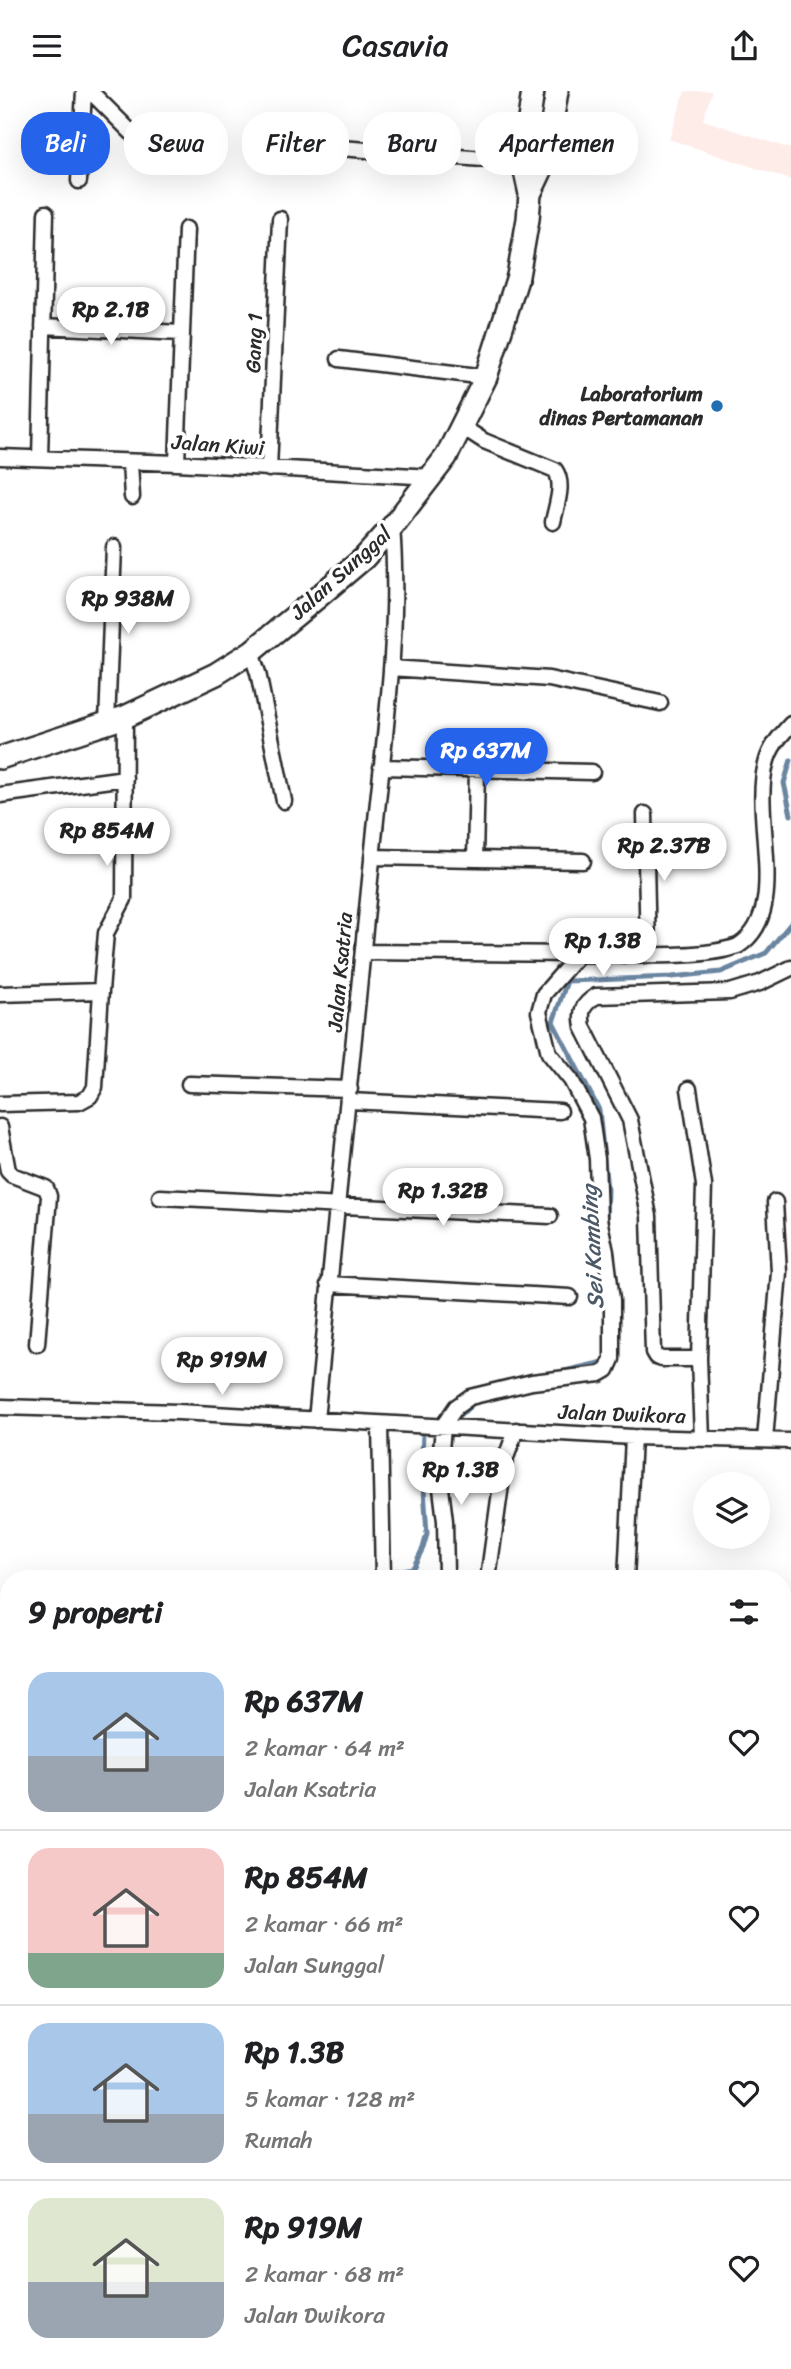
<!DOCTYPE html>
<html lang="id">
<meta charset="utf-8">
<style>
:root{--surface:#fff;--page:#f2f2f2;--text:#202124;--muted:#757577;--line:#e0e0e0;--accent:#2563eb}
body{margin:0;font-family:Sriracha,sans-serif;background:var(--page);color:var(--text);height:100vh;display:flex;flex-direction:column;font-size:26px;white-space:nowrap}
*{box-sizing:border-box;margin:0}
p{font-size:23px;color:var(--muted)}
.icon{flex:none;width:38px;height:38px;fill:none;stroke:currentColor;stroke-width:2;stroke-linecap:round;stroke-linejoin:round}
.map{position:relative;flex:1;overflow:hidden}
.details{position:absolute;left:0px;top:1479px;width:791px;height:800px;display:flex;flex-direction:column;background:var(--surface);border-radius:28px 28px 0 0;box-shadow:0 7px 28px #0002}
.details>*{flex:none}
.banner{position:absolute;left:21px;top:21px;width:749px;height:63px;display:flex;gap:14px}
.buttons{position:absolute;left:693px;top:1381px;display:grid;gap:14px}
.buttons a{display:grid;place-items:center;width:77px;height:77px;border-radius:50%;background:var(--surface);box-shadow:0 7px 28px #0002;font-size:35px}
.price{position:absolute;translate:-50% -60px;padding:0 16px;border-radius:24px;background:#fff;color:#222;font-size:23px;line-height:46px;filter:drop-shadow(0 2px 4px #0008)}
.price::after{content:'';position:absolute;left:50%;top:42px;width:21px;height:16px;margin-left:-10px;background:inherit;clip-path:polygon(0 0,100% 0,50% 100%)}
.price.on{background:var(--accent);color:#fff}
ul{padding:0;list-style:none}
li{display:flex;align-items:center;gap:21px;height:175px;padding:0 28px}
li+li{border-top:2px solid var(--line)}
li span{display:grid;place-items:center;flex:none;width:196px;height:140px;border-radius:21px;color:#555}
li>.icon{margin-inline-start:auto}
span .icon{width:84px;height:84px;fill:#fffc;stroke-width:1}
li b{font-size:30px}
h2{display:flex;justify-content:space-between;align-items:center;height:84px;padding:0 28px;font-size:30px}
.chip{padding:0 24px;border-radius:28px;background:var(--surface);box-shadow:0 7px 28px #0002;font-size:24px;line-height:63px}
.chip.on{background:var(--accent);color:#fff}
header{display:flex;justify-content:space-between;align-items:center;height:91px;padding:0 28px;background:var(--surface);font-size:32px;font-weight:600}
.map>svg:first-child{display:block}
.built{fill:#feece8}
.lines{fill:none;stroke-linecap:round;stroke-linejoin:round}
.stream{stroke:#6b85a0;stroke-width:5}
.street-casing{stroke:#2b2b2b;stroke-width:19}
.primary-casing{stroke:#2b2b2b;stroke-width:26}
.street{stroke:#fff;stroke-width:14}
.primary{stroke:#fff;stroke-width:21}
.poi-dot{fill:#1f6fb2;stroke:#fff;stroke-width:2.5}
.labels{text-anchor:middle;stroke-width:7;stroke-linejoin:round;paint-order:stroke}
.street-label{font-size:21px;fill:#2b2b2b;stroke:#fff}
.poi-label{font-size:21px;font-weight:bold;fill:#2b2b2b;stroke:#fff;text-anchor:end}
.water-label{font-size:23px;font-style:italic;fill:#4b5866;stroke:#fff}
</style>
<header><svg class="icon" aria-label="menu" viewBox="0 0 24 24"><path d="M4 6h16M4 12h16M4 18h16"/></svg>Casavia<svg class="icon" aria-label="share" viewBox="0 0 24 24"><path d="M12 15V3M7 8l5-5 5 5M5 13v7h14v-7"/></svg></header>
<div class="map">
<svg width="791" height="2278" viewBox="0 0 791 2278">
<rect width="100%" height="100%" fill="#fff"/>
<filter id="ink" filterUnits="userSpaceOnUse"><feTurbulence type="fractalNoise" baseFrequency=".0143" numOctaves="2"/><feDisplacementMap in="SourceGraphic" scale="14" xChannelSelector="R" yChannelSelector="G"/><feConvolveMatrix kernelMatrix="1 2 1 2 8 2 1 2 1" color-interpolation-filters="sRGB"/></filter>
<g filter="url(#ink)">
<path class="built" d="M685,0H712L703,29L791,58V89L669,48Z"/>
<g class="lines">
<path class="stream" d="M791,669L784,692L791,724
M606,1134L607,1098L599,1019L553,931L567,890L672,886L721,881L766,862L791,832
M560,1281L608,1270
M450,1334L479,1307
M352,1488L413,1477L423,1457L427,1443L422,1368L423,1341L427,1340
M0,1869L9,1857
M0,2044L9,2058
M0,2112L9,2103"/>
<defs>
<path id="street" d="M90,0L134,44
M262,51L523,71
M79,90L84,0
M43,235L181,242
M339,268L486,286
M461,335L484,350L555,379C565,393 556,415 553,431
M0,366L177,372L433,386
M40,367L46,122
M130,371L132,406
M177,372L186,138
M269,378L280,128
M251,561L258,582L284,710
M391,577L549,588L660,612
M107,632L114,456
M381,676L592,681
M0,704L125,687
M645,723L648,862
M372,766L583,770
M475,768L477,679
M363,861L579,863
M101,900L106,842L124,808L125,626
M0,903L101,900L95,996L90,1005L79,1011L0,1013
M189,993L350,998
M689,998L704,1094L699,1268L702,1347
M349,1010L560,1020
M0,1036L8,1080L12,1084L46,1097L49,1105L37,1253
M160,1106L550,1125
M328,1193L570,1206
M699,1268H662L656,1266L653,1261L649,1125L630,1029L583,936C580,920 582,914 596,905L730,901L760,892L791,877
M0,1316L178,1321L633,1346L791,1350
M316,1329C334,1142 353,956 372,769C382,659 401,547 392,436
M380,1333L383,1488
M765,1349L779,1181L775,1111
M444,1488L446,1483L445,1430L440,1389V1373L443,1335L456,1316L470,1306L532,1291L600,1283L607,1279L612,1268V1209L606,1161L599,1128L597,1068L591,1027L571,989L549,962L539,921L544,903L579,863C623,863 699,869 738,855C791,822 751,727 766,673C770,656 780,645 791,633
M488,1488L504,1372L516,1339
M626,1488L633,1346
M0,1548H9
M0,1795L9,1781
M0,1823L9,1826
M782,1864L791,1865
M0,1903L9,1882
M0,2016L9,2030
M0,2134L9,2119
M0,2222L2,2234L0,2269
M562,2270V2278
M764,2270V2278
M153,2278V2270
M279,2278V2270
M672,2278V2270"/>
<path id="primary" d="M530,103L546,69L557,0
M0,667L125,626L216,583L251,561L318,506L364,467L392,436L446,366L486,286L518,185L528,128L530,103L523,71L533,0"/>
</defs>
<use href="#street" class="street-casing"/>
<use href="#primary" class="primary-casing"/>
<use href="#street" class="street"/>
<use href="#primary" class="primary"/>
</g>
</g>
<circle class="poi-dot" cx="717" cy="315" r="7"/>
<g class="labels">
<g class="street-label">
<text transform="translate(254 252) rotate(-88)" y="7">Gang 1</text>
<text transform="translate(218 354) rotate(4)" y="7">Jalan Kiwi</text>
<text transform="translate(341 482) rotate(-42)" y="7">Jalan Sunggal</text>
<text transform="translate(340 881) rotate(-85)" y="7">Jalan Ksatria</text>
<text transform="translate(622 1323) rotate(2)" y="7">Jalan Dwikora</text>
</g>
<g class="poi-label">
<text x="703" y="310">Laboratorium<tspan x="703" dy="24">dinas Pertamanan</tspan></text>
</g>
<g class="water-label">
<text transform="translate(592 1156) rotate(-93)" y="8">Sei Kambing</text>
</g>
</g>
</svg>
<div class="buttons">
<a><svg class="icon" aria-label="layers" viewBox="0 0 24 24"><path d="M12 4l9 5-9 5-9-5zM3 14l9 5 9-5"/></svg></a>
</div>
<b class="price" style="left:111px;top:256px">Rp 2.1B</b>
<b class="price" style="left:128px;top:545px">Rp 938M</b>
<b class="price on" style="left:486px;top:697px">Rp 637M</b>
<b class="price" style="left:107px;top:777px">Rp 854M</b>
<b class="price" style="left:664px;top:792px">Rp 2.37B</b>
<b class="price" style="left:603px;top:887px">Rp 1.3B</b>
<b class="price" style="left:443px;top:1137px">Rp 1.32B</b>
<b class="price" style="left:222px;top:1306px">Rp 919M</b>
<b class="price" style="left:461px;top:1416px">Rp 1.3B</b>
<div class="banner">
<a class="chip on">Beli</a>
<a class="chip">Sewa</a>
<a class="chip">Filter</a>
<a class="chip">Baru</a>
<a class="chip">Apartemen</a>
</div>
<section class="details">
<h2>9 properti<svg class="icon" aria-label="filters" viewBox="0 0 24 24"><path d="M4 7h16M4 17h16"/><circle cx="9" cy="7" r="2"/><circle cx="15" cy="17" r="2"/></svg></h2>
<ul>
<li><span style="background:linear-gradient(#a9c7e8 60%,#9aa5b1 0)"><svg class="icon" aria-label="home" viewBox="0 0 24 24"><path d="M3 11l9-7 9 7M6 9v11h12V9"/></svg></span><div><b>Rp 637M</b><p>2 kamar · 64 m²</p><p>Jalan Ksatria</p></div><svg class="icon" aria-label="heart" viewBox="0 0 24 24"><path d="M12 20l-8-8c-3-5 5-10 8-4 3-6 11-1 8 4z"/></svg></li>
<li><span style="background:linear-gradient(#f6c9c9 75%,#7fa58c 0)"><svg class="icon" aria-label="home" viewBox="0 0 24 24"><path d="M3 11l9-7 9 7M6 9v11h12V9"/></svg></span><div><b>Rp 854M</b><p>2 kamar · 66 m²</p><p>Jalan Sunggal</p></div><svg class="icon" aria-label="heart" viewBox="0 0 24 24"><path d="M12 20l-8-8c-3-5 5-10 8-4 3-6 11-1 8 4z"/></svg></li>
<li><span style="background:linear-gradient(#a9c7e8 65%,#9aa5b1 0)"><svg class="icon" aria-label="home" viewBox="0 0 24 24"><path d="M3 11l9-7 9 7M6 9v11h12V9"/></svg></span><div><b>Rp 1.3B</b><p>5 kamar · 128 m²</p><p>Rumah</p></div><svg class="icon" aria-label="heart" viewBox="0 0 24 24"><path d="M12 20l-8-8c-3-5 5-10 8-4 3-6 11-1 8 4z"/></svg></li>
<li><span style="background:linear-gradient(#dfe7d0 60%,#9aa5b1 0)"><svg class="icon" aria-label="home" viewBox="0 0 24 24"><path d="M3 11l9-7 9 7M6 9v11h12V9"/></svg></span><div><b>Rp 919M</b><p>2 kamar · 68 m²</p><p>Jalan Dwikora</p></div><svg class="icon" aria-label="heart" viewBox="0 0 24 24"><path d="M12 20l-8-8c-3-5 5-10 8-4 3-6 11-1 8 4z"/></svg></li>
</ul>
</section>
</div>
